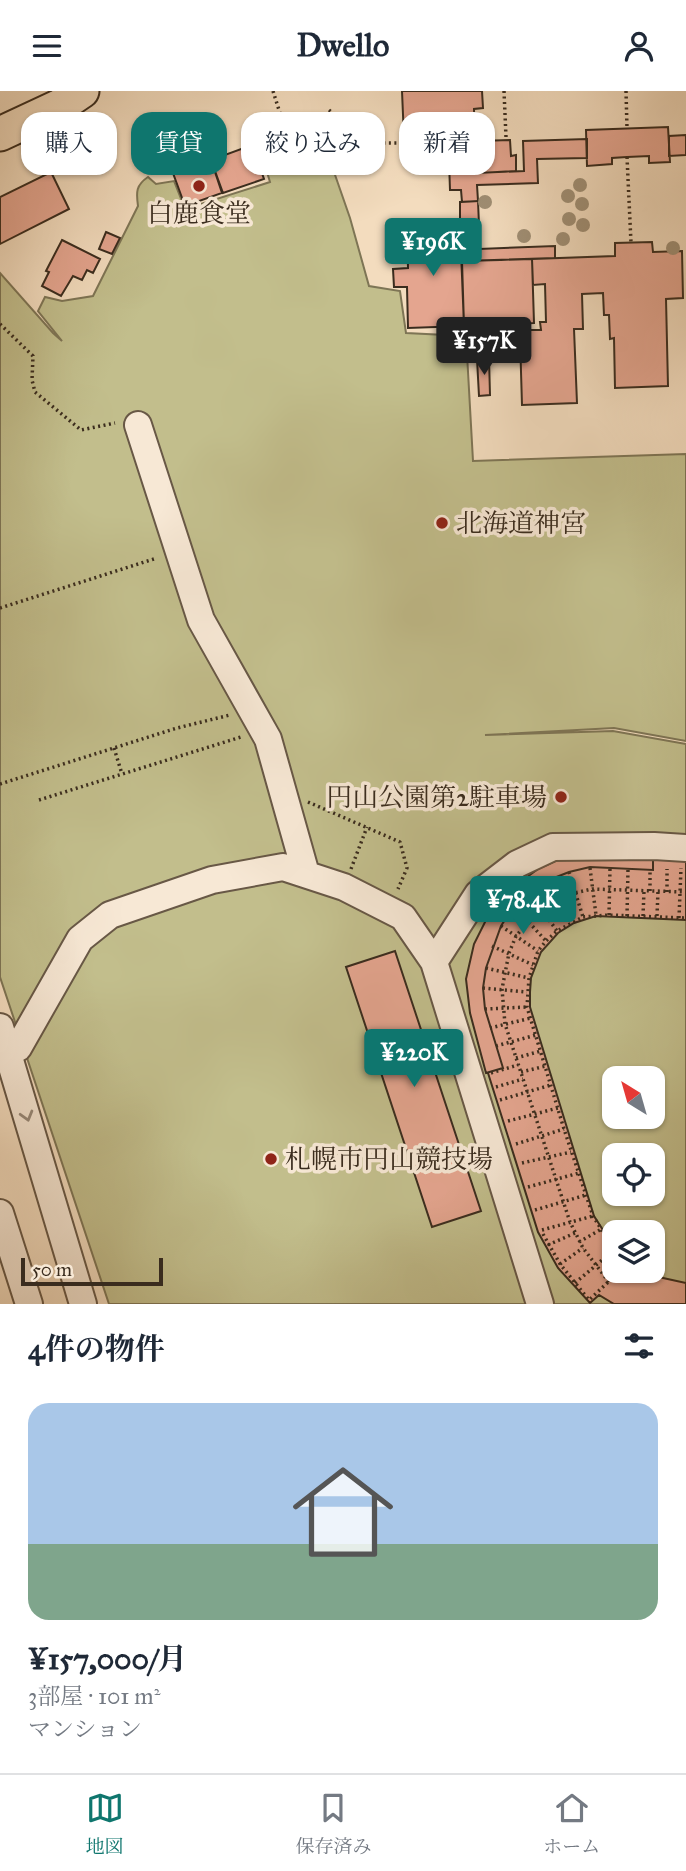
<!DOCTYPE html>
<html lang="ja">
<meta charset="utf-8">
<style>
:root{--surface:#fff;--page:#f6f6f7;--text:#1f2937;--muted:#747a83;--line:#e0e1e3;--accent:#0f766e}
body{margin:0;font-family:"IM FELL Great Primer","Noto Serif JP",serif;background:var(--page);color:var(--text);height:100vh;display:flex;flex-direction:column;font-size:26px;white-space:nowrap}
*{box-sizing:border-box;margin:0}
p{font-size:23px;color:var(--muted)}
.icon{flex:none;width:38px;height:38px;fill:none;stroke:currentColor;stroke-width:2;stroke-linecap:round;stroke-linejoin:round}
.map{position:relative;height:1213px;overflow:hidden}
.side{display:flex;flex-direction:column;background:var(--surface);flex:1}
.side>*{flex:none}
.banner{position:absolute;left:21px;top:21px;width:644px;height:63px;display:flex;gap:14px}
.needle{width:46px;rotate:323deg}
.tools{position:absolute;left:602px;top:975px;display:grid;gap:14px}
.tools a{display:grid;place-items:center;width:63px;height:63px;border-radius:14px;background:var(--surface);box-shadow:0 2px 5px #0004;font-size:35px}
.scale{position:absolute;left:21px;bottom:18px;width:142px;box-sizing:border-box;padding-left:7px;border:4px solid #3a2c1e;border-top:0;font-size:19px;line-height:24px;white-space:nowrap;color:#3a2c1e;-webkit-text-stroke:5px #f7e8d5;paint-order:stroke}
.price{position:absolute;translate:-50% -60px;padding:0 16px;border-radius:7px;background:var(--accent);color:#fff;font-size:23px;line-height:46px;filter:drop-shadow(0 2px 4px #0008)}
.price::after{content:'';position:absolute;left:50%;top:42px;width:21px;height:16px;margin-left:-10px;background:inherit;clip-path:polygon(0 0,100% 0,50% 100%)}
.price.active{background:#222;color:#fff}
ul{padding:0;list-style:none}
li{display:grid;align-content:center;gap:14px;height:371px;padding:0 28px}
li+li{border-top:2px solid var(--line)}
li span{display:grid;place-items:center;height:217px;border-radius:21px;color:#555}
li>.icon{margin-inline-start:auto}
span .icon{width:126px;height:126px;fill:#fffc;stroke-width:1}
li b{font-size:30px}
h2{display:flex;justify-content:space-between;align-items:center;height:84px;padding:0 28px;font-size:30px}
.chip{padding:0 24px;border-radius:21px;background:var(--surface);box-shadow:0 2px 5px #0004;font-size:24px;line-height:63px}
.chip.active{background:var(--accent);color:#fff}
header{display:flex;justify-content:space-between;align-items:center;height:91px;padding:0 28px;background:var(--surface);font-size:32px;font-weight:700}
.tabs{display:flex;justify-content:space-around;align-items:center;height:98px;border-top:2px solid var(--line);background:var(--surface);font-size:19px;color:var(--muted)}
.tabs a{display:grid;justify-items:center;gap:4px}
.tabs .active{color:var(--accent)}
.map>svg:first-child{display:block}
.green{fill:#c2be8c;stroke:#7e7555;stroke-width:2;fill-rule:evenodd}
.building{fill:#e4a58f;stroke:#3a2c1e;stroke-width:2}
.lines{fill:none;stroke-linecap:round;stroke-linejoin:round}
.minor-casing{stroke:#685846;stroke-width:30}
.major-casing{stroke:#3a2c1e;stroke-width:37}
.path{stroke:#3a2c1e;stroke-width:3.5;stroke-dasharray:2 3.5;stroke-linecap:butt}
.minor{stroke:#f7e8d5;stroke-width:26}
.major{stroke:#f3dcbe;stroke-width:33}
.tree{fill:#a08f75}
.oneway{stroke:#988a7a}
.poi-dot{fill:#8f2418;stroke:#f7e8d5;stroke-width:2.5}
.labels{text-anchor:middle;stroke-width:7;stroke-linejoin:round;paint-order:stroke}
.poi-label{font-size:26px;fill:#3a2c1e;stroke:#f7e8d5;text-anchor:start}
</style>
<header><svg class="icon" aria-label="menu" viewBox="0 0 24 24"><path d="M4 6h16M4 12h16M4 18h16"/></svg>Dwello<svg class="icon" aria-label="person" viewBox="0 0 24 24"><circle cx="12" cy="8" r="4"/><path d="M4 21q1-7 8-7t8 7"/></svg></header>
<div class="map">
<svg width="686" height="1213" viewBox="0 0 686 1213">
<rect width="100%" height="100%" fill="#f3dcbe"/>
<filter id="stains"><feTurbulence type="fractalNoise" baseFrequency=".00286" numOctaves="4"/><feColorMatrix values="0 0 0 0 .2 0 0 0 0 .09 0 0 0 0 .02 0 0 0 .5 -.17"/></filter>
<radialGradient id="worn" r=".72"><stop offset=".6" stop-color="#630" stop-opacity="0"/><stop offset="1" stop-color="#630" stop-opacity=".3"/></radialGradient>
<path class="green" d="M321,50L326,58L350,127L369,195L400,200L406,242L466,245L473,370L686,363V650L614,637L485,644L613,640L686,653V1213H109L0,886V182L53,242L62,250L38,220L45,206L62,210L93,205L138,115C136,101 136,94 148,86L156,93L174,90L185,118L270,91L264,71ZM614,987H653V1026H614ZM614,1064H653V1102H614ZM614,1141H653V1180H614Z"/>
<path class="building" d="M402,0H482L483,17L474,18L475,69L405,71Z
M668,36L670,71L649,72V65L627,66L612,67V73L587,75L586,39Z
M297,43L301,53L287,58L284,48Z
M686,44V64L669,65V45Z
M587,48V67L537,68L538,92L477,94L478,110L462,111L461,99H450L449,70L475,69L476,82L524,80L523,50Z
M510,49L511,65L516,64V80L480,82L479,50Z
M252,54L264,88L223,102L211,69Z
M211,69L222,102L185,115L173,82Z
M51,81L69,118L0,153V106Z
M478,110L479,134L460,135V111Z
M460,135L464,235L408,237L407,196H394L393,178L408,177L407,137Z
M468,135H473L474,141H478L479,158L555,155V167L462,170L461,142H469Z
M106,141L120,147L112,163L99,158Z
M62,149L100,168L93,182L87,179L82,189L73,185L61,205L42,195L49,181L46,180Z
M652,151L653,161L682,160L683,207L666,208L668,295L615,297L614,247L610,248L609,224H604L603,202L582,203L583,238H574L577,312L522,314L520,247H527V239H541L540,231H546L545,193L533,194L532,168L615,165V152Z
M532,168L534,232L464,235L462,170Z
M489,267L490,304L479,305L477,268Z
M653,763V779L590,776L569,781L549,789L514,815L501,835L486,877L483,897L485,918L503,977L486,982L470,922L466,888L474,853L490,821L512,797L538,778L564,766Z
M564,766L686,768V829L596,825L574,832L558,842L541,861L531,887L530,901V916L594,1125L614,1156V1180H645L654,1185L686,1192V1213H614L599,1204L590,1212L558,1177L538,1141L488,982H486L470,922L466,888L474,853L490,821L512,797L538,778Z
M395,860L481,1120L432,1136L346,876Z"/>
<g class="lines">
<defs>
<path id="minor" d="M138,334L201,529L268,648L306,783
M434,871L478,803L517,773L553,756L654,755L686,757
M0,936L83,1213
M8,961L18,957L80,848L110,824L212,789L283,776L344,796L403,826L434,871L540,1213
M0,1122L29,1213"/>
<path id="major" d="M0,43L60,15L82,0"/>
</defs>
<use href="#minor" class="minor-casing"/>
<use href="#major" class="major-casing"/>
<path class="path" d="M273,0L285,38
M504,0L506,46
M626,0L627,37
M329,19L370,52H404
M168,28L184,48L190,68
M627,66L631,152
M0,233L33,265L32,289L35,301L81,339L115,332
M0,517L157,467
M114,657L122,683
M0,693L177,637L230,624
M39,709L241,646
M308,711L400,751L407,777L398,798
M590,777L596,824
M351,778L367,736
M569,781L583,826
M549,789L571,831
M650,800V778
M667,801V778
M530,802L557,840
M514,815L546,850
M609,824L610,777
M627,825L628,778
M643,825L644,800
M657,825L658,800
M679,827L681,777
M501,835L538,860
M492,855L533,874
M486,877L529,887
M483,897L527,901
M485,918L527,916
M490,937L531,927
M496,955L536,944
M516,967L541,960
M521,981L546,975
M491,982L518,974
M496,996L523,988
M500,1009L551,994
M508,1030L558,1017
M516,1053L564,1038
M522,1072L571,1061
M528,1096L579,1082
M535,1119L586,1104
M542,1139L593,1125
M543,1143L560,1173L589,1209L620,1180
M579,1151L600,1139
M548,1154L575,1142
M614,1159L593,1125L564,1038L527,916L529,887L538,860L546,850L557,840L583,826L609,824L686,827
M560,1173L583,1157
M609,1191L583,1157L570,1131L505,933L502,898L509,862L516,845L528,831L541,819L574,802L592,798L686,801
M575,1192L614,1159"/>
<use href="#minor" class="minor"/>
<use href="#major" class="major"/>
</g>
<g class="tree">
<circle cx="580" cy="94" r="7"/>
<circle cx="568" cy="105" r="7"/>
<circle cx="485" cy="111" r="7"/>
<circle cx="582" cy="113" r="7"/>
<circle cx="569" cy="128" r="7"/>
<circle cx="583" cy="134" r="7"/>
<circle cx="524" cy="145" r="7"/>
<circle cx="563" cy="148" r="7"/>
<circle cx="673" cy="157" r="7"/>
</g>
<defs><path id="oneway-chevron" d="M-2-3.5L2.5 0L-2 3.5" fill="none" stroke-width="1.6" stroke-linecap="round" stroke-linejoin="round" transform="scale(1.75)"/></defs>
<use class="oneway" href="#oneway-chevron" transform="translate(27 1025) rotate(74)"/>
<g class="poi-dot">
<circle cx="199" cy="95" r="7"/>
<circle cx="442" cy="432" r="7"/>
<circle cx="561" cy="706" r="7"/>
<circle cx="271" cy="1068" r="7"/>
</g>
<g class="labels">
<g class="poi-label">
<text x="199" y="131" text-anchor="middle">白鹿食堂</text>
<text x="456" y="441">北海道神宮</text>
<text x="547" y="715" text-anchor="end">円山公園第2駐車場</text>
<text x="285" y="1077">札幌市円山競技場</text>
</g>
</g>
<rect width="100%" height="100%" filter="url(#stains)"/>
<rect width="100%" height="100%" fill="url(#worn)"/>
</svg>
<div class="tools">
<a><svg class="needle" viewBox="-14 -14 28 28"><path d="M0-13l5 13h-10z" fill="#e53935"/><path d="M0 13l5-13h-10z" fill="#747a83"/></svg></a>
<a><svg class="icon" aria-label="locate" viewBox="0 0 24 24"><circle cx="12" cy="12" r="6"/><path d="M12 2v4M12 18v4M2 12h4M18 12h4"/></svg></a>
<a><svg class="icon" aria-label="layers" viewBox="0 0 24 24"><path d="M12 4l9 5-9 5-9-5zM3 14l9 5 9-5"/></svg></a>
</div>
<div class="scale">50 m</div>
<b class="price" style="left:433px;top:187px">¥196K</b>
<b class="price active" style="left:484px;top:286px">¥157K</b>
<b class="price" style="left:523px;top:845px">¥78.4K</b>
<b class="price" style="left:414px;top:998px">¥220K</b>
<div class="banner">
<a class="chip">購入</a>
<a class="chip active">賃貸</a>
<a class="chip">絞り込み</a>
<a class="chip">新着</a>
</div>
</div>
<section class="side">
<h2>4件の物件<svg class="icon" aria-label="filters" viewBox="0 0 24 24"><path d="M4 7h16M4 17h16"/><circle cx="9" cy="7" r="2"/><circle cx="15" cy="17" r="2"/></svg></h2>
<ul>
<li><span style="background:linear-gradient(#a9c7e8 65%,#7fa58c 0)"><svg class="icon" aria-label="home" viewBox="0 0 24 24"><path d="M3 11l9-7 9 7M6 9v11h12V9"/></svg></span><div><b>¥157,000/月</b><p>3部屋 · 101 m²</p><p>マンション</p></div></li>
</ul>
</section>
<nav class="tabs">
<a class="active"><svg class="icon" aria-label="map" viewBox="0 0 24 24"><path d="M3 6l6-2 6 2 6-2v14l-6 2-6-2-6 2zM9 4v14M15 6v14"/></svg>地図</a>
<a><svg class="icon" aria-label="saved" viewBox="0 0 24 24"><path d="M7 4h10v16l-5-4-5 4z"/></svg>保存済み</a>
<a><svg class="icon" aria-label="home" viewBox="0 0 24 24"><path d="M3 11l9-7 9 7M6 9v11h12V9"/></svg>ホーム</a>
</nav>
